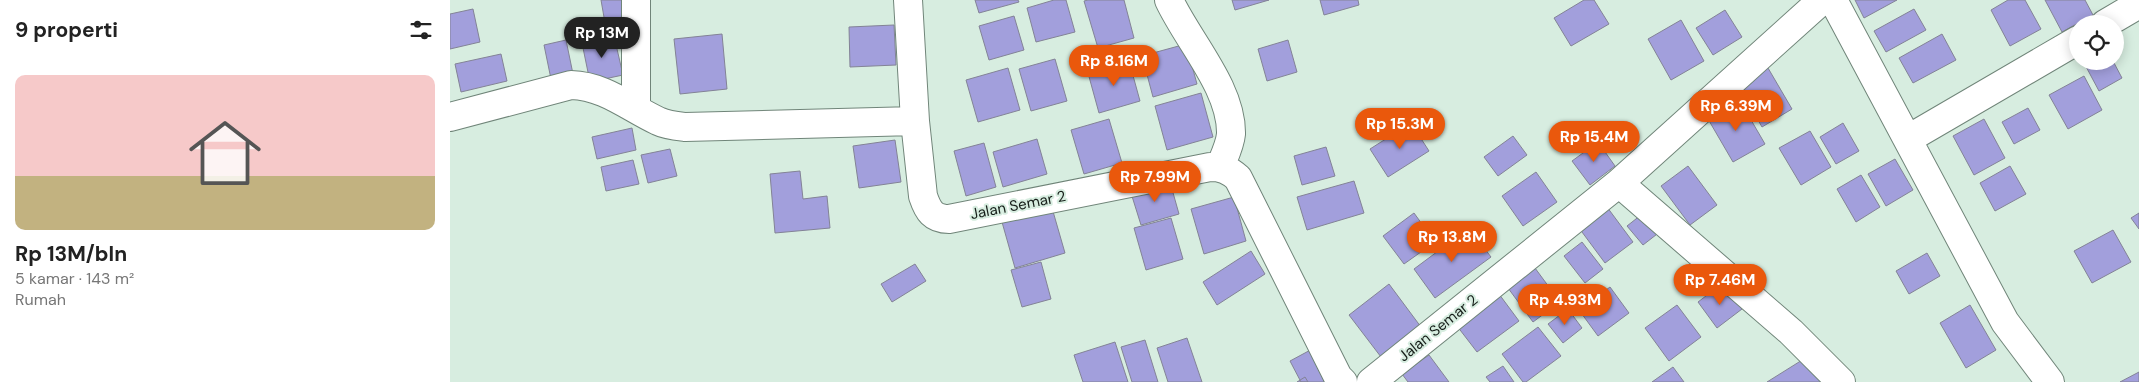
<!DOCTYPE html>
<html lang="id">
<meta charset="utf-8">
<style>
:root{--surface:#fff;--page:#f6f6f6;--text:#222;--muted:#767676;--accent:#ea580c}
body{margin:0;font-family:"DM Sans",sans-serif;background:var(--page);color:var(--text);height:100vh;display:flex;flex-direction:column;font-size:19px;white-space:nowrap}
*{box-sizing:border-box;margin:0}
p{font-size:16px;color:var(--muted)}
.icon{flex:none;width:28px;height:28px;fill:none;stroke:currentColor;stroke-width:2;stroke-linecap:round;stroke-linejoin:round}
.map{position:relative;flex:1;overflow:hidden}
.details{display:flex;flex-direction:column;background:var(--surface);width:450px}
.details>*{flex:none}
.buttons{position:absolute;left:1619px;top:15px;display:grid;gap:10px}
.buttons a{display:grid;place-items:center;width:55px;height:55px;border-radius:50%;background:var(--surface);box-shadow:0 2px 12px #0003;font-size:25px}
.price{position:absolute;translate:-50% -42px;padding:0 11px;border-radius:18px;background:var(--accent);color:#fff;font-size:16px;line-height:32px;filter:drop-shadow(0 1px 2px #0008)}
.price::after{content:'';position:absolute;left:50%;top:30px;width:15px;height:11px;margin-left:-8px;background:inherit;clip-path:polygon(0 0,100% 0,50% 100%)}
.price.on{background:#222;color:#fff}
ul{padding:0;list-style:none}
li{display:grid;align-content:center;gap:10px;height:265px;padding:0 15px}
li span{display:grid;place-items:center;height:155px;border-radius:10px;color:#555}
li>.icon{margin-inline-start:auto}
span .icon{width:90px;height:90px;fill:#fffc;stroke-width:1}
li b{font-size:21px}
h2{display:flex;justify-content:space-between;align-items:center;height:60px;padding:0 15px;font-size:21px}
main{display:flex;flex:1;min-height:0}
.map>svg:first-child{display:block}
.building{fill:#a29fdc;stroke:#838396}
.lines{fill:none;stroke-linecap:round;stroke-linejoin:round}
.minor-casing{stroke:#708579;stroke-width:30}
.minor{stroke:#fff;stroke-width:28}
.labels{text-anchor:middle;stroke-width:4;stroke-linejoin:round;paint-order:stroke}
.street-label{font-size:15px;fill:#161e19;stroke:#d7ede0}
</style>
<main>
<section class="details">
<h2>9 properti<svg class="icon" aria-label="filters" viewBox="0 0 24 24"><path d="M4 7h16M4 17h16"/><circle cx="9" cy="7" r="2"/><circle cx="15" cy="17" r="2"/></svg></h2>
<ul>
<li><span style="background:linear-gradient(#f6c9c9 65%,#c2b280 0)"><svg class="icon" aria-label="home" viewBox="0 0 24 24"><path d="M3 11l9-7 9 7M6 9v11h12V9"/></svg></span><div><b>Rp 13M/bln</b><p>5 kamar · 143 m²</p><p>Rumah</p></div></li>
</ul>
</section>
<div class="map">
<svg width="1689" height="382" viewBox="0 0 1689 382">
<rect width="100%" height="100%" fill="#d7ede0"/>
<path class="building" d="M151,0H173L177,18L155,23Z
M525,0H568L569,2L529,13Z
M604,0H616L625,32L586,42L577,8Z
M638,0H674L684,38L648,48L634,1Z
M782,0H819L785,10Z
M870,0H908L909,5L874,15Z
M1134,0H1144L1159,24L1121,46L1104,18Z
M1405,0H1447L1414,18Z
M1558,0H1575L1591,29L1560,46L1541,10Z
M1595,0H1635L1643,15L1612,32Z
M23,9L30,42L0,49V14Z
M1464,9L1476,30L1436,52L1424,31Z
M1275,10L1292,37L1263,55L1246,28Z
M564,16L574,50L539,60L529,26Z
M1231,20L1254,61L1221,80L1198,39Z
M444,25L446,65L400,67L399,27Z
M272,34L277,89L230,94L224,39Z
M1492,34L1506,60L1463,83L1449,58Z
M164,36L173,75L140,82L132,43Z
M116,40L123,74L101,79L94,45Z
M838,40L847,72L817,81L808,49Z
M736,44L747,84L703,97L692,56Z
M51,54L57,81L11,92L5,64Z
M605,59L617,101L581,111L569,69Z
M679,61L690,101L649,113L638,73Z
M1633,61H1663L1672,78L1649,91Z
M558,68L570,110L528,122L516,80Z
M1318,68L1342,109L1312,127L1288,85Z
M1634,76L1652,110L1618,129L1599,95Z
M751,93L763,137L717,150L705,106Z
M1290,101L1315,144L1283,162L1258,119Z
M1578,108L1590,130L1564,144L1552,122Z
M659,119L672,163L634,174L621,130Z
M1534,119L1555,158L1524,175L1503,136Z
M961,123L979,151L938,177L920,149Z
M1393,123L1409,151L1386,164L1370,137Z
M182,128L186,150L147,159L142,137Z
M1360,131L1381,167L1351,185L1329,148Z
M1063,136L1077,155L1048,176L1034,157Z
M587,139L597,174L553,187L543,152Z
M445,140L451,182L409,188L403,146Z
M1148,142L1165,166L1140,185L1122,161Z
M534,143L546,187L516,196L504,151Z
M876,147L885,176L852,185L844,156Z
M220,149L227,176L198,183L191,155Z
M1445,159L1463,190L1436,206L1418,174Z
M183,160L189,184L156,191L151,167Z
M1238,166L1267,205L1240,225L1211,186Z
M1560,166L1576,194L1545,211L1530,183Z
M350,171L353,199L377,196L380,228L325,233L320,174Z
M1086,172L1107,202L1073,226L1052,196Z
M1411,175L1430,207L1406,222L1387,189Z
M904,181L914,213L857,230L847,197Z
M720,182L729,214L691,225L681,193Z
M784,197L796,241L754,254L741,209Z
M600,201L615,253L565,268L550,215Z
M1157,207L1183,242L1155,263L1129,228Z
M1196,211L1211,231L1193,245L1177,226Z
M964,213L985,242L954,264L933,236Z
M1689,213V229L1681,218Z
M721,218L733,259L696,270L684,228Z
M1019,228L1041,257L985,298L964,269Z
M1663,230L1681,262L1642,283L1624,251Z
M1132,242L1153,269L1135,283L1114,256Z
M801,251L815,274L767,305L753,282Z
M1477,253L1490,276L1459,294L1446,271Z
M1250,257L1262,273L1240,289L1228,273Z
M591,262L601,299L572,307L561,270Z
M465,264L476,281L442,302L431,284Z
M1085,268L1110,302L1083,322L1058,288Z
M1273,283L1292,309L1267,328L1248,302Z
M939,284L971,327L931,357L899,315Z
M1160,287L1179,313L1148,336L1129,310Z
M1049,294L1069,321L1027,352L1007,326Z
M1227,305L1251,337L1219,361L1195,328Z
M1520,305L1546,350L1516,368L1490,323Z
M1118,309L1132,328L1113,343L1098,324Z
M1088,327L1111,356L1076,382H1073L1052,354Z
M737,338L752,382H718L707,348Z
M695,340L708,382H682L671,347Z
M665,342L678,382H633L624,355Z
M866,347L882,378L874,382H851L840,361Z
M979,355L999,382H958L952,374Z
M1357,357L1373,382H1317Z
M1053,366L1064,382H1040L1036,377Z
M1223,367L1234,382H1202Z
M1689,372V382H1670Z
M855,377L858,382H847Z"/>
<g class="lines">
<defs>
<path id="minor" d="M186,0V109
M458,0L465,121L473,196C478,211 483,219 499,219L760,167C772,167 779,170 788,178L888,377L893,382
M719,0C738,41 782,88 781,134C780,145 774,157 770,167
M1383,0L1555,322L1600,382
M1655,24L1689,4
M0,117L121,85C155,86 178,107 208,121C216,125 226,126 235,127L465,121
M1458,139L1628,40
M1169,183L1341,332L1391,382
M921,382L1169,183L1372,0"/>
</defs>
<use href="#minor" class="minor-casing"/>
<use href="#minor" class="minor"/>
</g>
<g class="labels">
<g class="street-label">
<text transform="translate(568 205) rotate(-11)" y="5">Jalan Semar 2</text>
<text transform="translate(988 328) rotate(-39)" y="5">Jalan Semar 2</text>
</g>
</g>
</svg>
<div class="buttons">
<a><svg class="icon" aria-label="locate" viewBox="0 0 24 24"><circle cx="12" cy="12" r="6"/><path d="M12 2v4M12 18v4M2 12h4M18 12h4"/></svg></a>
</div>
<b class="price on" style="left:152px;top:59px">Rp 13M</b>
<b class="price" style="left:664px;top:87px">Rp 8.16M</b>
<b class="price" style="left:1286px;top:132px">Rp 6.39M</b>
<b class="price" style="left:950px;top:150px">Rp 15.3M</b>
<b class="price" style="left:1144px;top:163px">Rp 15.4M</b>
<b class="price" style="left:705px;top:203px">Rp 7.99M</b>
<b class="price" style="left:1002px;top:263px">Rp 13.8M</b>
<b class="price" style="left:1270px;top:306px">Rp 7.46M</b>
<b class="price" style="left:1115px;top:326px">Rp 4.93M</b>
</div>
</main>
